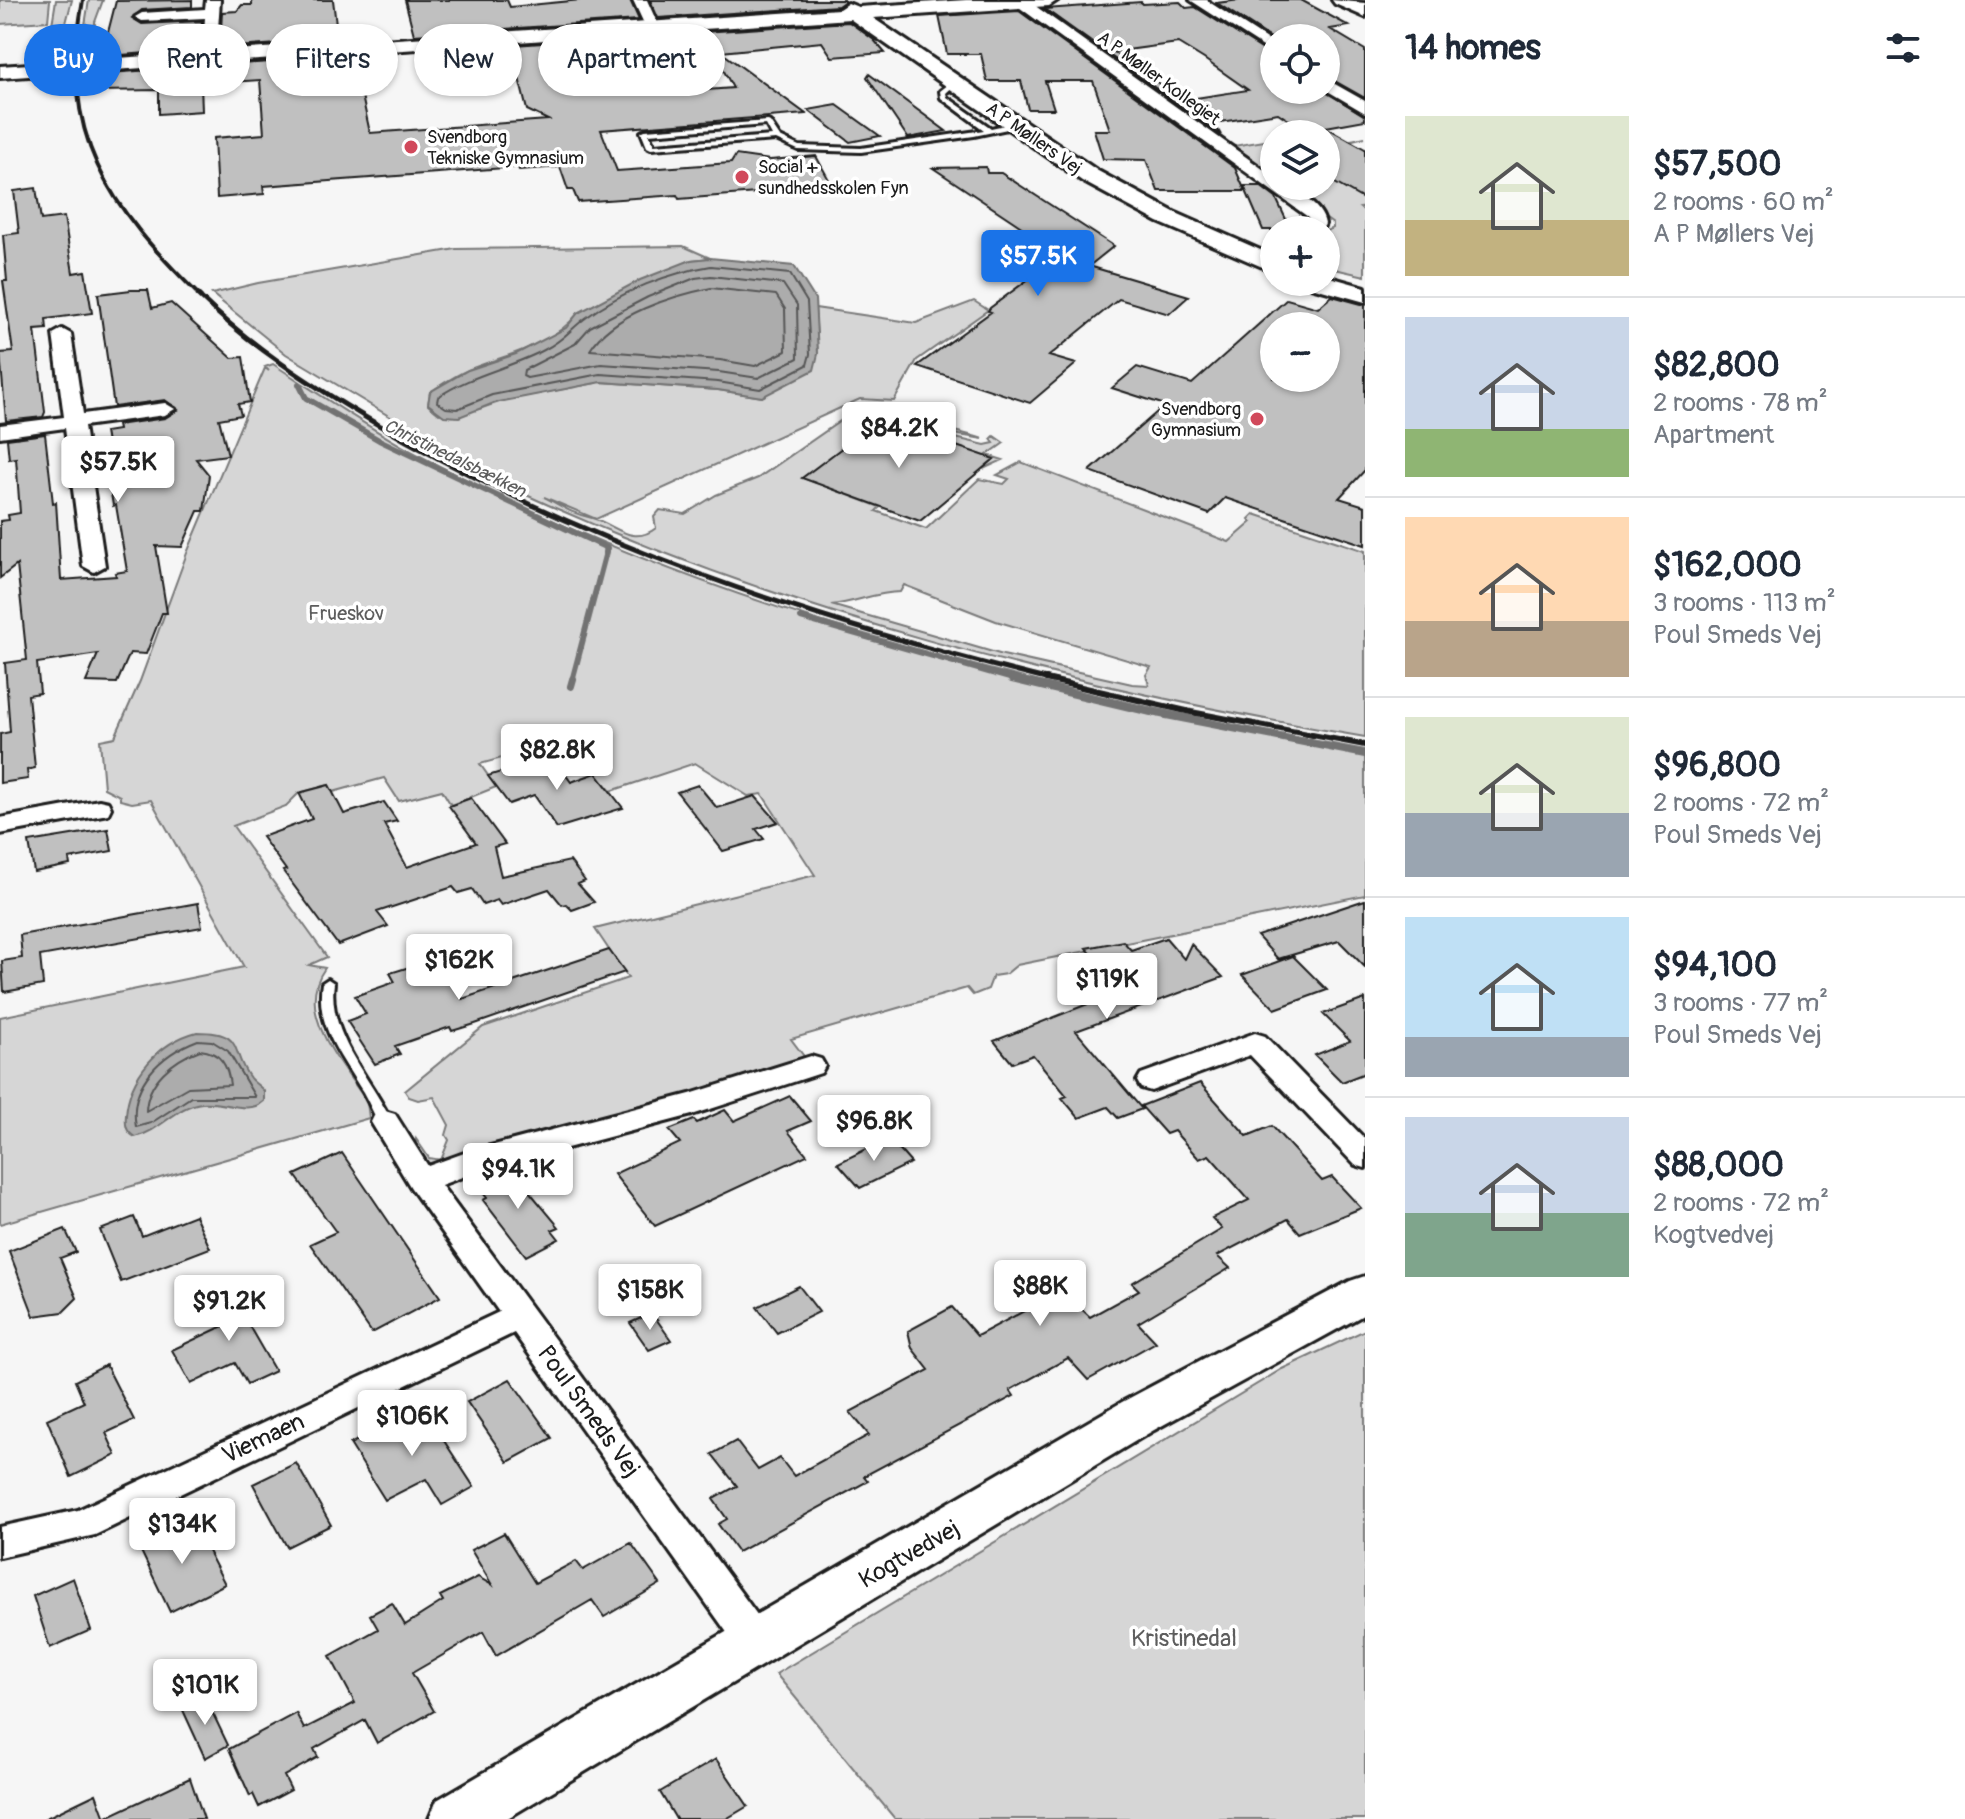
<!DOCTYPE html>
<meta charset="utf-8">
<style>
:root{--surface:#fff;--page:#f6f6f7;--text:#1f2937;--muted:#747a83;--line:#e0e1e3;--accent:#1a73e8}
body{margin:0;font-family:Pangolin,sans-serif;background:var(--page);color:var(--text);height:100vh;display:flex;flex-direction:column;font-size:30px;white-space:nowrap}
*{box-sizing:border-box;margin:0}
p{font-size:26px;color:var(--muted)}
.icon{flex:none;width:44px;height:44px;fill:none;stroke:currentColor;stroke-width:2;stroke-linecap:round;stroke-linejoin:round}
.map{position:relative;flex:1;overflow:hidden}
.sheet{display:flex;flex-direction:column;background:var(--surface);width:600px}
.sheet>*{flex:none}
.top-card{position:absolute;left:24px;top:24px;width:760px;height:72px;display:flex;gap:16px}
.fabs{position:absolute;left:1260px;top:24px;display:grid;gap:16px}
.fabs a{display:grid;place-items:center;width:80px;height:80px;border-radius:50%;background:var(--surface);box-shadow:0 2px 6px #0004;font-size:40px}
.price{position:absolute;translate:-50% -68px;padding:0 18px;border-radius:8px;background:#fff;color:#222;font-size:26px;line-height:52px;filter:drop-shadow(0 2px 4px #0008)}
.price::after{content:'';position:absolute;left:50%;top:48px;width:24px;height:18px;margin-left:-12px;background:inherit;clip-path:polygon(0 0,100% 0,50% 100%)}
.price.selected{background:var(--accent);color:#fff}
ul{padding:0;list-style:none}
li{display:flex;align-items:center;gap:24px;height:200px;padding:0 40px}
li+li{border-top:2px solid var(--line)}
li span{display:grid;place-items:center;flex:none;width:224px;height:160px;border-radius:0px;color:#555}
li>.icon{margin-inline-start:auto}
span .icon{width:96px;height:96px;fill:#fffc;stroke-width:1}
li b{font-size:34px}
h2{display:flex;justify-content:space-between;align-items:center;height:96px;padding:0 40px;font-size:34px}
.pill{padding:0 28px;border-radius:36px;background:var(--surface);box-shadow:0 2px 6px #0004;font-size:28px;line-height:72px}
.pill.selected{background:var(--accent);color:#fff}
main{display:flex;flex:1;min-height:0}
.map>svg:first-child{display:block}
.green{fill:#d6d6d6;stroke:#797979;stroke-width:2;fill-rule:evenodd}
.water{fill:#acacac;stroke:#727272;stroke-width:2}
.lines{fill:none;stroke-linecap:round;stroke-linejoin:round}
.shore{stroke:#565656;stroke-width:2}
.stream-far1{stroke:#727272;stroke-width:6}
.stream{stroke:#727272;stroke-width:8}
.building{fill:#c0c0c0;stroke:#1c1c1c;stroke-width:2;fill-rule:evenodd}
.lane-casing{stroke:#1c1c1c;stroke-width:6}
.street-casing{stroke:#1c1c1c;stroke-width:6}
.secondary-casing{stroke:#1c1c1c;stroke-width:6}
.primary-casing{stroke:#1c1c1c;stroke-width:6}
.lane{fill:#fff;fill-rule:evenodd}
.street{fill:#fff;fill-rule:evenodd}
.secondary{fill:#fff;fill-rule:evenodd}
.primary{fill:#fff;fill-rule:evenodd}
.rail-far2{stroke:#1c1c1c;stroke-width:4}
.rail-far1{stroke:#1c1c1c;stroke-width:5}
.rail{stroke:#1c1c1c;stroke-width:6}
.poi-dot{fill:#d1495b;stroke:#fff;stroke-width:3}
.labels{text-anchor:middle;stroke-width:7;stroke-linejoin:round;paint-order:stroke}
.far-street-label{font-size:18px;fill:#1c1c1c;stroke:#fff}
.far-poi-label{font-size:18px;fill:#1c1c1c;stroke:#fff;text-anchor:start}
.far-water-label{font-size:18px;font-style:italic;fill:#5d5d5d;stroke:#fff}
.park-label{font-size:20px;fill:#5d5d5d;stroke:#fff}
.near-street-label{font-size:24px;fill:#1c1c1c;stroke:#fff}
.near-park-label{font-size:24px;fill:#5d5d5d;stroke:#fff}
</style>
<main>
<div class="map">
<svg width="1365" height="1819" viewBox="0 0 1365 1819">
<rect width="100%" height="100%" fill="#f6f6f6"/>
<filter id="ink" filterUnits="userSpaceOnUse"><feTurbulence type="fractalNoise" baseFrequency=".0125" numOctaves="2"/><feDisplacementMap in="SourceGraphic" scale="16" xChannelSelector="R" yChannelSelector="G"/><feConvolveMatrix kernelMatrix="1 2 1 2 8 2 1 2 1" color-interpolation-filters="sRGB"/></filter>
<g filter="url(#ink)">
<path class="green" d="M0,0H50L48,21L0,24Z
M56,0H72L61,42L49,43Z
M89,0H103L95,22L93,60L79,63Z
M1326,135L1342,142L1365,137L1336,144L1338,169L1335,171L1365,200V207L1360,208L1365,211V276L1326,267V231L1333,228V224L1281,186H1326Z
M1264,141L1274,146V181L1227,147Z
M683,246L710,258L691,260L578,313C551,347 507,354 468,370C454,376 443,384 430,392L428,405L439,414L479,409L505,400L601,382L718,390L762,397L818,354L815,308L916,323L974,301L988,310L917,360L894,401L860,399L596,519L544,497C561,505 569,513 592,518C615,524 632,547 656,528L654,517L660,510L685,514L716,495L758,478L859,408C878,418 899,411 913,417V420C937,429 957,430 983,439L947,433L910,422L803,478L880,507L876,511L926,529L979,479L1004,484L1009,479L997,475L1021,462L1229,542L1252,522L1249,519L1254,514L1365,551V737C1072,687 784,614 513,489L523,487L509,481L503,485L479,472L509,481L462,460L286,354L212,294L258,283L456,249ZM904,585L996,621L1151,667L1146,675L1149,685L1132,684L1003,655L831,605C854,603 876,592 900,592Z
M273,364C319,394 364,425 411,451C706,611 1037,690 1365,750V895L1017,965L1006,974L993,976L988,989L973,995L967,988L791,1039L806,1059L689,1096L433,1165L425,1163L415,1147L416,1139L429,1158L441,1160L449,1140L446,1135L449,1125L434,1097L418,1100L409,1097L405,1091L483,1027L628,978L595,929L815,875L762,794L748,796L695,763L611,791L581,757L556,743L480,764L496,787L451,805L442,790L399,801L384,778L333,792L329,785L299,793L286,806L233,826L327,957L309,965L325,968C293,1012 343,1065 367,1102L369,1118L0,1224V1017L244,967L151,800L132,803L120,800V796L104,788L100,740L115,737L140,681L187,553L265,368L269,371L265,367Z
M913,428L985,445L994,443L991,439L994,436L1004,443L987,455L1003,460L983,469L994,459L910,431Z
M1365,1330V1819H895L776,1674L1282,1369Z"/>
<path class="water" d="M710,258L794,266L815,299L818,354L814,370L762,397L718,390L601,382L494,403L459,417L444,416L428,404L430,392L468,370L516,354L566,328L578,313L640,280L691,260Z
M197,1032C246,1032 229,1050 250,1078C254,1083 260,1086 264,1091V1101C248,1116 222,1100 202,1103C176,1106 161,1131 135,1137C126,1132 125,1125 126,1115C129,1076 159,1042 197,1032Z"/>
<g class="lines">
<path class="shore" d="M711,266L790,274L807,302L810,354L807,365L760,389L718,382L600,374L492,395L457,409L446,408L437,402L438,397C470,375 510,368 544,350C566,339 570,329 587,317C622,291 668,273 711,266Z
M711,276L783,284L797,305L798,358L758,378L719,372L601,364L527,378L523,376L524,370L575,344L590,327L648,297L695,278Z
M711,288L776,295L785,309L786,351L755,366L720,360L590,350C612,314 672,296 711,288Z
M198,1040L212,1041L228,1051L255,1097H191L151,1123L136,1127C128,1085 161,1054 198,1040Z
M200,1050C221,1052 228,1066 230,1085L188,1087L146,1111C147,1081 173,1060 200,1050Z"/>
<path class="stream-far1" d="M299,384L306,398L379,440L607,548L572,681
M801,618L1020,681"/>
<path class="stream" d="M1012,679L1151,712L1365,754
M571,686L573,679"/>
</g>
<path class="building" d="M192,0V7L142,10L132,18L142,24L202,21L200,49L95,57L96,52H103L116,1Z
M252,0H333L338,40L220,48L222,12L237,11L242,5H252Z
M405,0H507L510,7L581,0H630L639,20L414,35Z
M650,0H844L845,1L838,6L658,18Z
M1240,0H1301L1349,26L1330,29L1365,50V98L1326,76V38H1274V40L1217,3Z
M1141,2L1143,4L1180,2L1186,8L1195,7L1274,57V90H1323L1365,116V120L1326,127L1365,149V200L1326,178V172L1338,170L1326,164V127L1304,130L1278,113L1214,123L1221,135L1045,9ZM1178,43L1204,59L1248,90L1183,100L1113,52Z
M1019,11L1235,168L1245,191H1158L1146,160L1103,159L1094,130H1110L1093,81H1045L1054,109H1028L1021,81H987L981,54H947L939,16Z
M849,22L874,40L885,53L832,57L822,42L721,52L806,114L601,130L617,171L731,163L736,155L770,160L816,156L833,187L679,199L677,195L578,202L573,190H568L560,167L519,170L518,167L263,186L264,194L217,198L214,138L264,134L260,80L201,84L202,111L159,114V90L96,91L94,74L344,57L348,77H358L370,133L548,120L527,110L516,66H510L508,59L490,60L486,47ZM710,45L733,88L679,92L658,48Z
M869,74L946,131L908,138L867,77Z
M837,105L880,136L850,142L808,110Z
M986,167L987,173H1001L1114,246L1089,266L1189,296L1169,314L1119,299L1049,356L1076,364L1030,403L917,366L991,312L988,311L990,308L1062,254L933,168Z
M1244,186H1260L1276,198L1291,230H1263Z
M36,188L41,220L64,217L73,273L85,271L92,313L46,319L47,329L35,330L45,412L43,417L6,421L0,353L13,352L3,281H7L3,235L19,233L14,191Z
M131,290H148L152,308L171,303L232,358L243,357L250,402L238,404L241,415L219,419L228,455L196,459L209,475L204,511H198L182,547L156,546L167,613H162L146,654L130,653L117,683L86,682L98,654L37,663L40,693L28,695L35,768L27,770L28,779L0,783V734L10,732L5,663L27,660L17,565L0,578V521L9,520L8,515L20,513L16,458L9,459L7,439L45,434L53,503L56,502L61,580L116,576L115,573L127,571L116,505L113,506L109,480H113L105,432L118,430L117,425L165,418L178,410L165,400L114,407L98,294Z
M1332,296L1365,305V470L1339,498L1365,506V545L1225,498L1209,514L1090,471L1165,405L1112,388L1137,367L1192,384L1287,299L1318,308ZM1274,326H1326V378H1274Z
M879,420L910,430L994,459L920,521L802,478Z
M552,756L571,782L596,773L623,808L557,828L534,795L509,804L488,776Z
M329,785L344,814L384,802L397,821L384,824L407,867L476,843L449,806L471,798L505,844L494,847L501,876L570,861L585,881L578,884L594,902L572,910L566,904L562,905L549,889L501,905L497,900L483,905L472,889L458,893L453,887L377,912L388,926L338,945L283,871L286,870L262,837L312,819L299,793Z
M698,785L717,808L755,796L778,822L756,829L764,839L723,851L677,792Z
M108,829L112,851L69,859L70,865L34,872L29,842Z
M1365,900V967L1339,941L1278,959L1257,936Z
M198,903L202,927L40,956L43,985L4,992L2,961L22,958L20,935Z
M1166,938L1184,959L1191,944L1223,977L1076,1031L1142,1109L1118,1118L1108,1107L1079,1118L1062,1098L1067,1096L1033,1055L1012,1063L994,1041L1118,992L1065,988L1109,973L1086,948L1123,941L1131,950Z
M609,950L625,972L475,1024L452,1031L450,1027L395,1046L400,1054L375,1064L347,1021L366,1014L355,996L395,982L390,973L416,965L420,974L444,969L462,999Z
M1293,956L1327,990L1275,1009L1242,975Z
M1365,999V1073L1342,1082L1315,1055L1350,1041L1323,1014Z
M1200,1083L1247,1136L1272,1126L1322,1181L1332,1177L1361,1208L1300,1233L1288,1219L1217,1256L1230,1268L1138,1323L1156,1342L1088,1380L1068,1358L1010,1390L1014,1396L864,1476L868,1481L738,1552L718,1524L727,1519L713,1499L737,1486L712,1454L736,1441L758,1470L780,1458L794,1476L869,1435L850,1412L929,1370L912,1348L908,1331L952,1307L977,1336L1039,1303L1047,1312L1070,1298L1090,1317L1139,1290L1132,1283L1222,1229L1212,1218L1249,1200L1209,1155L1199,1159L1174,1131L1166,1134L1141,1106Z
M790,1096L811,1121L788,1131L807,1155L655,1226L614,1174L680,1143L669,1130L694,1120L697,1123L725,1110L734,1121Z
M889,1138L911,1163L860,1188L838,1163Z
M342,1153L440,1297L372,1333L310,1244L336,1232L295,1175Z
M509,1167L559,1227L552,1230L559,1239L526,1256L483,1200L487,1198L475,1183Z
M195,1215L210,1248L121,1282L100,1230L134,1217L142,1236Z
M65,1229L76,1252L60,1258L77,1298L63,1312L34,1316L9,1251Z
M250,1281L266,1308L245,1319L275,1371L247,1384L235,1363L191,1384L172,1350L238,1319L223,1293Z
M799,1286L819,1312L777,1333L757,1307Z
M652,1313L671,1340L649,1350L630,1323Z
M106,1365L134,1420L106,1433L116,1455L71,1477L47,1419L84,1402L75,1381Z
M510,1379L552,1438L508,1462L467,1402Z
M422,1407L474,1487L442,1505L426,1479L385,1500L350,1444Z
M296,1463L331,1525L287,1547L253,1484Z
M192,1520L225,1584L170,1612L139,1547Z
M504,1533L535,1583L576,1561L583,1570L631,1543L660,1584L604,1617L592,1600L496,1656L483,1632L412,1673L434,1711L377,1743L365,1720L314,1749L318,1757L284,1776L291,1790L259,1807L253,1794L250,1796L229,1749L296,1713L304,1729L355,1703L330,1656L378,1629L370,1615L392,1603L405,1625L443,1601L440,1596L478,1577L492,1585L471,1550Z
M73,1578L91,1630L50,1648L33,1596Z
M205,1697L228,1745L205,1758L182,1708Z
M716,1759L748,1806L726,1819H676L660,1792Z
M190,1778L204,1819H44L96,1794L105,1818Z"/>
<g class="lines">
<defs>
<path id="lane" d="M953,81L958,82L946,93L947,97L991,128L1014,123L1018,125L1017,127L974,136L861,152L798,150L776,140L651,149L647,147L641,132L645,130L768,121L770,122L780,137L799,146L861,148L984,130L941,98L940,91ZM766,125L772,136L654,145L649,134Z
M328,979L334,983C327,1035 371,1078 392,1122L390,1126H380C374,1114 369,1103 363,1092C342,1058 315,1025 322,983Z"/>
<path id="street" d="M206,0H220L216,58L209,62L202,58L205,18L142,21L135,17L142,13L205,9Z
M633,0H647L659,27L657,30H647Z
M1016,0H1027L1274,177V186C1292,186 1323,205 1325,224L1323,228H1311L1308,217L1016,5Z
M1190,0H1206L1274,44V54Z
M1326,79L1365,101V113L1326,90Z
M62,329L71,334L83,414L165,403L175,409L165,415L84,426L105,566L94,572L83,566L65,428L0,437V425L64,417L53,334Z
M99,800L108,802L111,808L108,814L0,834V818Z
M1255,1033L1265,1036L1365,1139V1168L1355,1165L1250,1055L1151,1091L1141,1088L1137,1081L1141,1074Z
M811,1056L821,1059L825,1066L821,1073L692,1115L473,1173L441,1185L769,1631L774,1643L769,1655L756,1660L743,1655L514,1333L95,1535L0,1557V1527L78,1510L499,1312L411,1188L371,1122L375,1114L385,1111L395,1114L428,1166L467,1152L690,1094Z"/>
<path id="secondary" d="M966,0H1058L1049,6L873,18L1098,171L1174,212L1274,256V272L1158,222L1082,181L850,19L0,78V66L839,9L848,3L858,7Z
M1326,276L1365,287V302L1311,287L1308,282H1326Z
M1365,1276V1314L1154,1430L506,1819H429L437,1800L1122,1402L1350,1281Z"/>
<path id="primary" d="M1332,0L1365,3V17L1335,4Z"/>
</defs>
<use href="#lane" class="lane-casing"/>
<use href="#street" class="street-casing"/>
<use href="#secondary" class="secondary-casing"/>
<use href="#primary" class="primary-casing"/>
<use href="#lane" class="lane"/>
<use href="#street" class="street"/>
<use href="#secondary" class="secondary"/>
<use href="#primary" class="primary"/>
<path class="rail-far2" d="M83,0C58,136 107,205 201,297"/>
<path class="rail-far1" d="M198,295C249,345 310,384 370,420C579,544 819,623 1054,681"/>
<path class="rail" d="M1046,679L1191,712L1365,745"/>
</g>
</g>
<g class="poi-dot">
<circle cx="411" cy="147" r="8"/>
<circle cx="742" cy="177" r="8"/>
<circle cx="1257" cy="419" r="8"/>
</g>
<g class="labels">
<g class="far-street-label">
<text transform="translate(1159 78) rotate(36)" y="6">A P Møller Kollegiet</text>
<text transform="translate(1034 138) rotate(35)" y="6">A P Møllers Vej</text>
</g>
<g class="far-poi-label">
<text x="427" y="143">Svendborg<tspan x="427" dy="21">Tekniske Gymnasium</tspan></text>
<text x="758" y="173">Social +<tspan x="758" dy="21">sundhedsskolen Fyn</tspan></text>
<text x="1241" y="415" text-anchor="end">Svendborg<tspan x="1241" dy="21">Gymnasium</tspan></text>
</g>
<g class="far-water-label">
<text transform="translate(455 458) rotate(26)" y="6">Christinedalsbækken</text>
</g>
<g class="park-label">
<text x="346" y="620">Frueskov</text>
</g>
<g class="near-street-label">
<text transform="translate(589 1411) rotate(54)" y="8">Poul Smeds Vej</text>
<text transform="translate(263 1438) rotate(-25)" y="8">Viemaen</text>
<text transform="translate(909 1554) rotate(-30)" y="8">Kogtvedvej</text>
</g>
<g class="near-park-label">
<text x="1184" y="1646">Kristinedal</text>
</g>
</g>
</svg>
<div class="fabs">
<a><svg class="icon" aria-label="locate" viewBox="0 0 24 24"><circle cx="12" cy="12" r="6"/><path d="M12 2v4M12 18v4M2 12h4M18 12h4"/></svg></a>
<a><svg class="icon" aria-label="layers" viewBox="0 0 24 24"><path d="M12 4l9 5-9 5-9-5zM3 14l9 5 9-5"/></svg></a>
<a>+</a>
<a>−</a>
</div>
<b class="price selected" style="left:1038px;top:298px">$57.5K</b>
<b class="price" style="left:899px;top:470px">$84.2K</b>
<b class="price" style="left:118px;top:504px">$57.5K</b>
<b class="price" style="left:557px;top:792px">$82.8K</b>
<b class="price" style="left:459px;top:1002px">$162K</b>
<b class="price" style="left:1107px;top:1021px">$119K</b>
<b class="price" style="left:874px;top:1163px">$96.8K</b>
<b class="price" style="left:518px;top:1211px">$94.1K</b>
<b class="price" style="left:1040px;top:1328px">$88K</b>
<b class="price" style="left:650px;top:1332px">$158K</b>
<b class="price" style="left:229px;top:1343px">$91.2K</b>
<b class="price" style="left:412px;top:1458px">$106K</b>
<b class="price" style="left:182px;top:1566px">$134K</b>
<b class="price" style="left:205px;top:1727px">$101K</b>
<div class="top-card">
<a class="pill selected">Buy</a>
<a class="pill">Rent</a>
<a class="pill">Filters</a>
<a class="pill">New</a>
<a class="pill">Apartment</a>
</div>
</div>
<section class="sheet">
<h2>14 homes<svg class="icon" aria-label="filters" viewBox="0 0 24 24"><path d="M4 7h16M4 17h16"/><circle cx="9" cy="7" r="2"/><circle cx="15" cy="17" r="2"/></svg></h2>
<ul>
<li><span style="background:linear-gradient(#dfe7d0 65%,#c2b280 0)"><svg class="icon" aria-label="home" viewBox="0 0 24 24"><path d="M3 11l9-7 9 7M6 9v11h12V9"/></svg></span><div><b>$57,500</b><p>2 rooms · 60 m²</p><p>A P Møllers Vej</p></div></li>
<li><span style="background:linear-gradient(#c9d6e8 70%,#8fb573 0)"><svg class="icon" aria-label="home" viewBox="0 0 24 24"><path d="M3 11l9-7 9 7M6 9v11h12V9"/></svg></span><div><b>$82,800</b><p>2 rooms · 78 m²</p><p>Apartment</p></div></li>
<li><span style="background:linear-gradient(#ffd9b3 65%,#b9a48a 0)"><svg class="icon" aria-label="home" viewBox="0 0 24 24"><path d="M3 11l9-7 9 7M6 9v11h12V9"/></svg></span><div><b>$162,000</b><p>3 rooms · 113 m²</p><p>Poul Smeds Vej</p></div></li>
<li><span style="background:linear-gradient(#dfe7d0 60%,#9aa5b1 0)"><svg class="icon" aria-label="home" viewBox="0 0 24 24"><path d="M3 11l9-7 9 7M6 9v11h12V9"/></svg></span><div><b>$96,800</b><p>2 rooms · 72 m²</p><p>Poul Smeds Vej</p></div></li>
<li><span style="background:linear-gradient(#bfe0f5 75%,#9aa5b1 0)"><svg class="icon" aria-label="home" viewBox="0 0 24 24"><path d="M3 11l9-7 9 7M6 9v11h12V9"/></svg></span><div><b>$94,100</b><p>3 rooms · 77 m²</p><p>Poul Smeds Vej</p></div></li>
<li><span style="background:linear-gradient(#c9d6e8 60%,#7fa58c 0)"><svg class="icon" aria-label="home" viewBox="0 0 24 24"><path d="M3 11l9-7 9 7M6 9v11h12V9"/></svg></span><div><b>$88,000</b><p>2 rooms · 72 m²</p><p>Kogtvedvej</p></div></li>
</ul>
</section>
</main>
